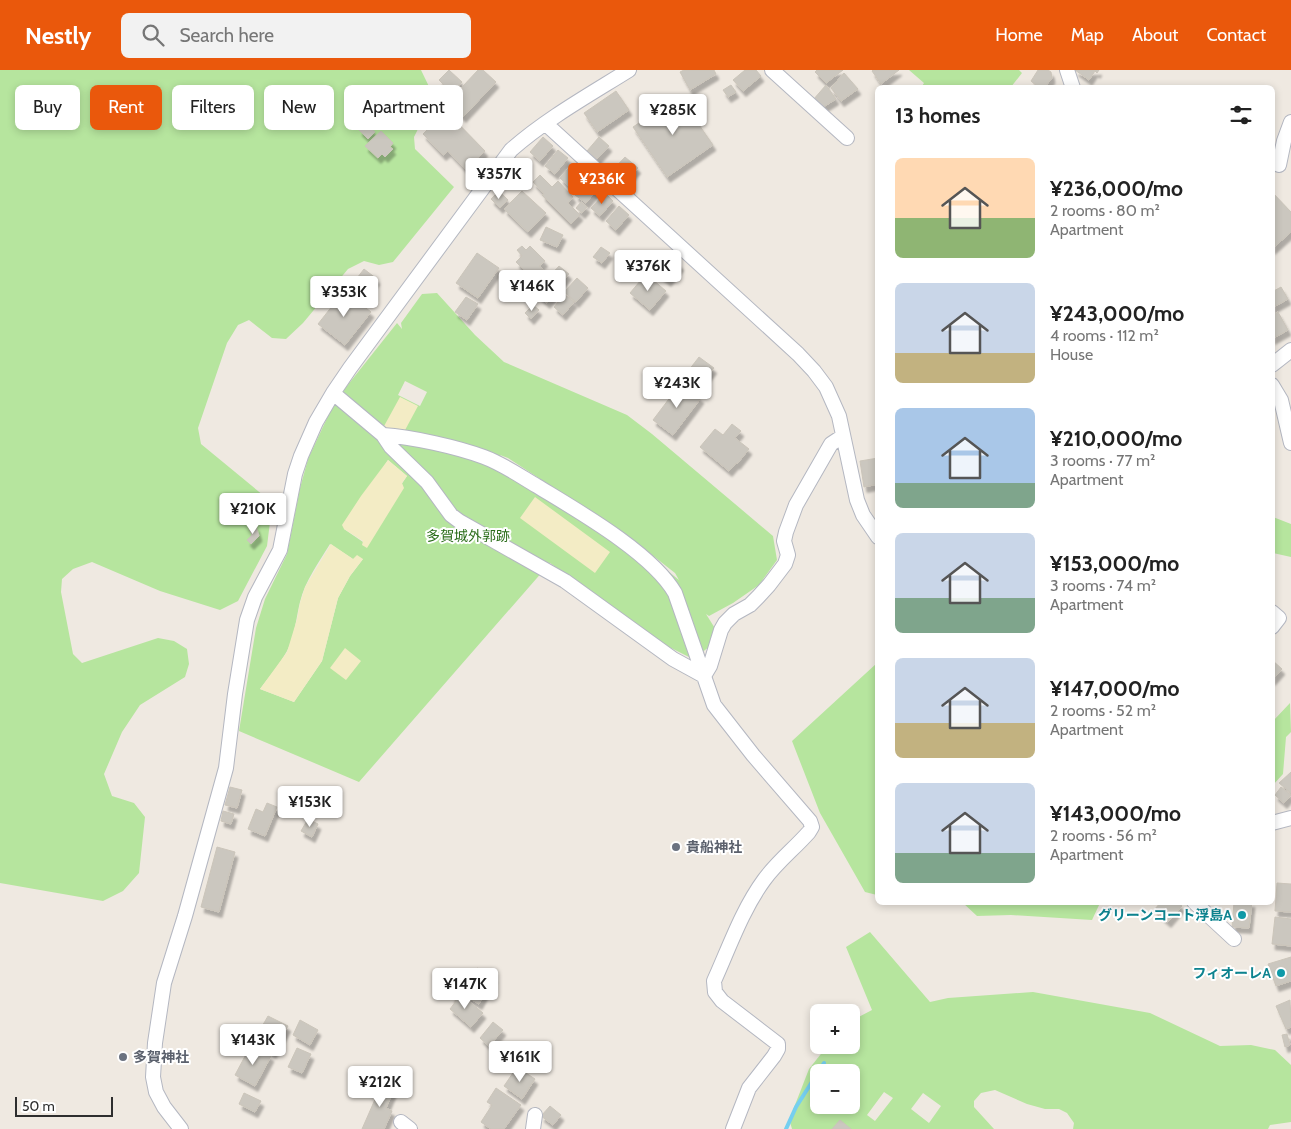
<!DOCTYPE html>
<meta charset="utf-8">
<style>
:root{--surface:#fff;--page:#f2f2f2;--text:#222;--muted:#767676;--accent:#ea580c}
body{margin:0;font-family:Cabin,"Noto Sans JP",sans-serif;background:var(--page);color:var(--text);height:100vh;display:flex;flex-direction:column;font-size:19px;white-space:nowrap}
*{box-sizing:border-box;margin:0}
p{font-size:16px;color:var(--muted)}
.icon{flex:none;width:28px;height:28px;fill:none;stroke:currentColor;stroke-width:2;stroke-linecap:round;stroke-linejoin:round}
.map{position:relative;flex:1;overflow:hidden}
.drawer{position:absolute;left:875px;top:15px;width:400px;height:820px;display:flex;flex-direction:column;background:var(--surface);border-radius:8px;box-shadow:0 2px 8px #0003}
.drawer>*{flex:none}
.guide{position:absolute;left:15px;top:15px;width:475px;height:45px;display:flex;gap:10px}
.buttons{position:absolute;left:810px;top:934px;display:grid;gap:10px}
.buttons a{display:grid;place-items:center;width:50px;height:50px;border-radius:8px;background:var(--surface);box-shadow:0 2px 8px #0003;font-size:25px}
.scale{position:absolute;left:15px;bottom:12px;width:98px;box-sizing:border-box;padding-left:5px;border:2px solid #2e2e2e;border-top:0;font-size:14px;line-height:18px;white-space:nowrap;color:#2e2e2e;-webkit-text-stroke:4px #fff;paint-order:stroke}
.price{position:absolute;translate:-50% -42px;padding:0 11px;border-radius:5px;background:#fff;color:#222;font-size:16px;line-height:32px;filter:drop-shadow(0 1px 2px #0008)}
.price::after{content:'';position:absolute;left:50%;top:30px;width:15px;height:11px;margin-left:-8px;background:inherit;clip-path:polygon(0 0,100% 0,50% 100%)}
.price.current{background:var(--accent);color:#fff}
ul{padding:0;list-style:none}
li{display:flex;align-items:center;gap:15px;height:125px;padding:0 20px}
li span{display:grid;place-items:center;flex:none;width:140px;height:100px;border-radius:8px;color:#555}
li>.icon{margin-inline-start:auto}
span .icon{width:60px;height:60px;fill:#fffc;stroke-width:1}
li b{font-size:21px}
h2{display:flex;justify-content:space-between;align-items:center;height:60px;padding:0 20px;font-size:21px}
.tag{padding:0 18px;border-radius:8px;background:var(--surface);box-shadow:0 2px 8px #0003;font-size:18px;line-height:45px}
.tag.current{background:var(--accent);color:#fff}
header{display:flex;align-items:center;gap:30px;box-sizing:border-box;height:70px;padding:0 25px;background:var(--accent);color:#fff}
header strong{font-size:24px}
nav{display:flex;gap:28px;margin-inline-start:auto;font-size:18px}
.search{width:350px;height:45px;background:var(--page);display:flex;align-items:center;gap:12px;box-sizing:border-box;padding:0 18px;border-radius:8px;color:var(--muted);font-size:19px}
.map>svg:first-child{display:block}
.green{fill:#b6e59e;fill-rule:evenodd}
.sand{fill:#f3ecc5}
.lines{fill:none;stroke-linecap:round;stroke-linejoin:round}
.stream{stroke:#75cff0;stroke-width:4}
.building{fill:#cbc7bf;stroke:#cbc5ba;filter:url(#shadow)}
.minor-casing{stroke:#b4b7c1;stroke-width:16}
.minor{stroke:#fff;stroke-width:14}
.worship-dot{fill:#6b7280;stroke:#fff;stroke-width:2}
.culture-dot{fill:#0f9aa8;stroke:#fff;stroke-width:2}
.labels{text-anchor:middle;stroke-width:4;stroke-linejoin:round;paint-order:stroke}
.park-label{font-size:14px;fill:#2c6e1b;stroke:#fff}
.worship-label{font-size:14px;font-weight:bold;fill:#5b616d;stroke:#fff;text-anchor:start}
.culture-label{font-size:14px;font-weight:bold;fill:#0d838f;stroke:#fff;text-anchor:end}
</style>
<header>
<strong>Nestly</strong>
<div class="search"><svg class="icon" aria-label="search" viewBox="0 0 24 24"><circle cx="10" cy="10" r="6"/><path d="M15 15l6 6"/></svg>Search here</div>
<nav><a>Home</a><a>Map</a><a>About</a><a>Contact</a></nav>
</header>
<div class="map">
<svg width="1291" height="1059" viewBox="0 0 1291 1059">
<defs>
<filter id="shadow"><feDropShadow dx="3" dy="5.5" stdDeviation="1" flood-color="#0004"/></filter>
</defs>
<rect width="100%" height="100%" fill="#efe9e1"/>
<path class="green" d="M0,0H421L435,29V38L419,57L414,67L415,79L454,117L393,192L379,195L364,191L348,199L303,253L286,269L272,268L249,250L238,255L227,273L198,358L201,374L269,430L271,444L267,476L238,531L220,540L160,521L92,492L73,499L62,509L61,522L73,584L82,593L158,568L174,571L187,579L189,594L185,607L140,635L122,662L104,704L112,726L134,733L145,747L139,803L123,821L103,831L0,813Z
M909,0H1019L1022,3L1011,17L921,18L924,13Z
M437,223L475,265L504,292L627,345L652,364L773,466L777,490L759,515L733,533L709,546L706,544L716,560L709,577L693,589L667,576L550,493L359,712L239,661L256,558L265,529L287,484L300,418L308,389L335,331L397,253L402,259L401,253L422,224ZM405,311L427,322L420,336L398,325ZM500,385L508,388L629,467L675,503L679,510L621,463L504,390ZM388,390L407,406L363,472L344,459ZM330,474L353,489H363L350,506L338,528L322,591L294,632L260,619C269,607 280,594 287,581C295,566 296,548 300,532C305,511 319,492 330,474Z
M1273,447L1291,454V487L1273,483Z
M877,593V825L865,822L820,743L792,671Z
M1290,633L1291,662L1286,667L1283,704L1273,715V651Z
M963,833H1100L1092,850L1011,845L977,846Z
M870,862L930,932L948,928L1033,922L1150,943L1220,976L1251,975L1275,980L1291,995V1052L1270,1055L1268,1059H1073L1074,1053L1067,1043L1059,1039H1045L1027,1034L995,1020L981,1023L974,1031V1037L994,1059H792L790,1052L793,1040L809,999L828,975H851V951L872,940L846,877ZM819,1002H851V1035H819ZM884,1022L893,1028L875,1051L867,1045ZM923,1023L941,1036L929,1053L911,1039Z"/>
<path class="sand" d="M400,327L418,336L404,362L383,358Z
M388,390L407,406L402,413L404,418L367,478L362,475L363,471L344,459L342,455L361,426Z
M535,427L610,482L595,503L520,448Z
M331,474L353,489L357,485L363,489L350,506L338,528L322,591L294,632L260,619L287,582L297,549L300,533L305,517Z
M345,578L361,591L346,610L330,598Z"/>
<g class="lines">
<path class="stream" d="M786,1059L796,1037L824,993"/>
</g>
<path class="building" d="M449,0L462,12L452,23L439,10Z
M478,0H483L496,12L463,47L448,32Z
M684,0H714L716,4L690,20L680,2Z
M745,0H756L761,6L743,21L733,10Z
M817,0H843L826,13L815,2Z
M873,0H899L881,14L872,1Z
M1038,0H1048L1051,2L1052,8L1044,18H1039L1031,11Z
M1075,0H1099L1097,3L1095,1L1089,10Z
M844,3L858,19L841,31L831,18Z
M731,15L736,22L728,27L723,20Z
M826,15L836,29L820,39L813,30Z
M616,21L629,40L597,62L584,43Z
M679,26L713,75L667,107L633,57Z
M446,41L485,81L466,100L448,81L443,85L423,64Z
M366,52L375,62L368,69L359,60Z
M381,61L393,73L390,77L393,79L385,87L382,84L378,88L365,76Z
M543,67L553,76L540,91L530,82Z
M599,67L609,76L597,89L587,81Z
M558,80L568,88L555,104L545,96Z
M625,87L638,98L623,114L610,103Z
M573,93L584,102L571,118L560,108Z
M540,105L552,117L558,111L573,127L568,133L580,145L571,154L542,125L544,124L533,112Z
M588,109L598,118L586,133L575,125Z
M499,121L508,130L500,138L491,129Z
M522,121L546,143L528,162L504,139Z
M1272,122L1291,142V162L1272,179Z
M605,123L613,131L600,146L591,138Z
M581,132L587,137L582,143L576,138Z
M619,136L629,145L616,160L606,151Z
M546,157L563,165L557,177L540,170Z
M522,176L526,180L530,176L545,191L539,196L546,202L536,212L516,192L522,186L517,180Z
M601,177L610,183L602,193L593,187Z
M664,181L681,195L668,211L651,198Z
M477,183L499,198L478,228L456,213Z
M630,187L638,194L630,203L622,196Z
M559,196L569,204L558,217L547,209Z
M364,199L377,209L367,222L354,212Z
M646,204L666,221L650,240L630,223Z
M577,208L588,218L576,232L564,222Z
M545,210L558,221L547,233L534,222Z
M1281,217L1288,229L1272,238V222Z
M344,221L371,242L345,275L318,254Z
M564,224L574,232L563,245L554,237Z
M466,227L478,234L467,250L455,242Z
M533,235L539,240L531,249L525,243Z
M1278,242L1288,260L1272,269V246Z
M699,287L714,298L696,320L682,309Z
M681,313L701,328L673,365L653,350Z
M732,354L741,361L735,368L749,379L737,394L736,393L729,401L700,377L715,359L723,365Z
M878,388V414L864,417L860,391Z
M256,456L259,466L251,474L247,470L252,465L249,458Z
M1272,590L1282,599L1272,610Z
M1291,702V723L1279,713Z
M230,717L242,720L237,738L225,735Z
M1281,717L1291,725L1284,733L1275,725Z
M267,733L277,737L265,766L248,759L256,739L263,742Z
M223,741L234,744L231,754L221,751Z
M308,749L318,754L312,767L301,761Z
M217,777L235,782L219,842L201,837Z
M1277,813L1291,814V842L1275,841Z
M1161,832H1177L1182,836L1168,852L1154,840Z
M1234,832H1252L1249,858L1232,857Z
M1275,847L1291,849V876L1272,874Z
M1291,887V911L1276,916L1268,894Z
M477,898L494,907L479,934L462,924Z
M444,904L453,907L448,920L439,916Z
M457,921L483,943L471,957L450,939L456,931L451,927Z
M1290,930L1291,957L1286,959L1276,936Z
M268,946L288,956L273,983L253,972Z
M300,950L318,960L310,975L293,965Z
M493,952L503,960L489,976L480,968Z
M1287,964L1290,975L1285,977L1282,965Z
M251,975L271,986L255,1016L235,1005Z
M297,978L311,984L302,1003L288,997Z
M517,997L535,1009L522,1029L504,1016Z
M384,1009L396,1015L386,1038L392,1041L384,1059H362Z
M496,1018L521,1035L504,1059H491L481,1052L492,1035L487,1032Z
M244,1023L261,1031L255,1042L239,1034Z
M550,1036L561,1045L553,1055L541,1046Z
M840,1050L851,1059H832Z"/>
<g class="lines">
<defs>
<path id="minor" d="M772,0L847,68
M1067,0L1073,18
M546,54L798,284L814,301L826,317L839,346L857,430L863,445L878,467
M1279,95L1284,71L1291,52
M1272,295L1291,280
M1272,315L1281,330L1291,373
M333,323L383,365L391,377L427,412L451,445L459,451L565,511L673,589L704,606
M383,365C412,367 457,377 484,387C503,394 520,406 537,416C578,441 652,483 675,523L714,635L753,685L810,751L812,757L809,762C794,779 777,792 764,810C742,840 729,878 714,911L715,922L722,931L778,974V979L774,986L749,1018L733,1059
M1272,542L1279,548L1272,557
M704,606L710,596L721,560L725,553L734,544L750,535L758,527L769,515L785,494L788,485L784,471L786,462L796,435L831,374L843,366
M1272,753L1291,748
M1194,832L1234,869
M401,1052L410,1059
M181,1059L164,1037L156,1022L153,1007L155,973L164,913L185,846L226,698L235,624L247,550L255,527L280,480L295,404L301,386L316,352L333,323L350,298L511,80C546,49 589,25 629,0
M533,1059L535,1045"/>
</defs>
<use href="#minor" class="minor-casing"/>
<use href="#minor" class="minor"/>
</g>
<g class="worship-dot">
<circle cx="676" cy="777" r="5"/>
<circle cx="123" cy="987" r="5"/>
</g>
<g class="culture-dot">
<circle cx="1242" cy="845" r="5"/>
<circle cx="1281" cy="903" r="5"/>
</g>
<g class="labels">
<g class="park-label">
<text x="468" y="471">多賀城外郭跡</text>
</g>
<g class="worship-label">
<text x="686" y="782">貴船神社</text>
<text x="133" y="992">多賀神社</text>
</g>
<g class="culture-label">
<text x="1232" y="850">グリーンコート浮島A</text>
<text x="1271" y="908">フィオーレA</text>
</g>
</g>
</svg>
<div class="buttons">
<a>+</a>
<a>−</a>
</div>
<div class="scale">50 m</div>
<b class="price" style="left:673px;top:66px">¥285K</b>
<b class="price" style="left:499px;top:130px">¥357K</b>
<b class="price current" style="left:602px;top:135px">¥236K</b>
<b class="price" style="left:648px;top:222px">¥376K</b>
<b class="price" style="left:532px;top:242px">¥146K</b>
<b class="price" style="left:344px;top:248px">¥353K</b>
<b class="price" style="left:677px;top:339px">¥243K</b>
<b class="price" style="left:253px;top:465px">¥210K</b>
<b class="price" style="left:310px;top:758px">¥153K</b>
<b class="price" style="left:465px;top:940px">¥147K</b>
<b class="price" style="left:253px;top:996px">¥143K</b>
<b class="price" style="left:520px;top:1013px">¥161K</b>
<b class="price" style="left:380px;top:1038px">¥212K</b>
<div class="guide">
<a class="tag">Buy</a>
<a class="tag current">Rent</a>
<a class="tag">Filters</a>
<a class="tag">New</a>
<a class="tag">Apartment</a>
</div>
<section class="drawer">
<h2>13 homes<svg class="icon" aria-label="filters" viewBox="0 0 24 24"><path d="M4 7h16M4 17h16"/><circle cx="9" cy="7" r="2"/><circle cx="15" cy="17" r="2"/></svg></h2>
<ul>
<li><span style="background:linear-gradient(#ffd9b3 60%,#8fb573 0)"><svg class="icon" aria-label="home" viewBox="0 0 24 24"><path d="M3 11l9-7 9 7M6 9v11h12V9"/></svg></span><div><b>¥236,000/mo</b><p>2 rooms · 80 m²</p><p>Apartment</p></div></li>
<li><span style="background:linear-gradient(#c9d6e8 70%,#c2b280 0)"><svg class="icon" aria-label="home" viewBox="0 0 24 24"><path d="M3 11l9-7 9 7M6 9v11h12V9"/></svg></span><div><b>¥243,000/mo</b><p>4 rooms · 112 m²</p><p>House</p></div></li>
<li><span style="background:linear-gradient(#a9c7e8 75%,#7fa58c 0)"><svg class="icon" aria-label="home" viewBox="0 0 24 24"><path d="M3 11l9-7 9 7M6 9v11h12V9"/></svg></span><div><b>¥210,000/mo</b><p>3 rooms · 77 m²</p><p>Apartment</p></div></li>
<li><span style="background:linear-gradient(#c9d6e8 65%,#7fa58c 0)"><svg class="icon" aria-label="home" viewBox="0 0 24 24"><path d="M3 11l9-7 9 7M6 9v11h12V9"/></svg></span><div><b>¥153,000/mo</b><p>3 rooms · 74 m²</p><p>Apartment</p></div></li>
<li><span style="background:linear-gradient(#c9d6e8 65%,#c2b280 0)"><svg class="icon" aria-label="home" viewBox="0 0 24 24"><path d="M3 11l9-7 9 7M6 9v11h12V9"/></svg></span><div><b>¥147,000/mo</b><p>2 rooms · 52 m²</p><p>Apartment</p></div></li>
<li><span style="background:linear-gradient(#c9d6e8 70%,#7fa58c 0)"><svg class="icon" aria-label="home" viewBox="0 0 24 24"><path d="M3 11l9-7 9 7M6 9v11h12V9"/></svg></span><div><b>¥143,000/mo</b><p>2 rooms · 56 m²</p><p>Apartment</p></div></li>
</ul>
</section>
</div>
